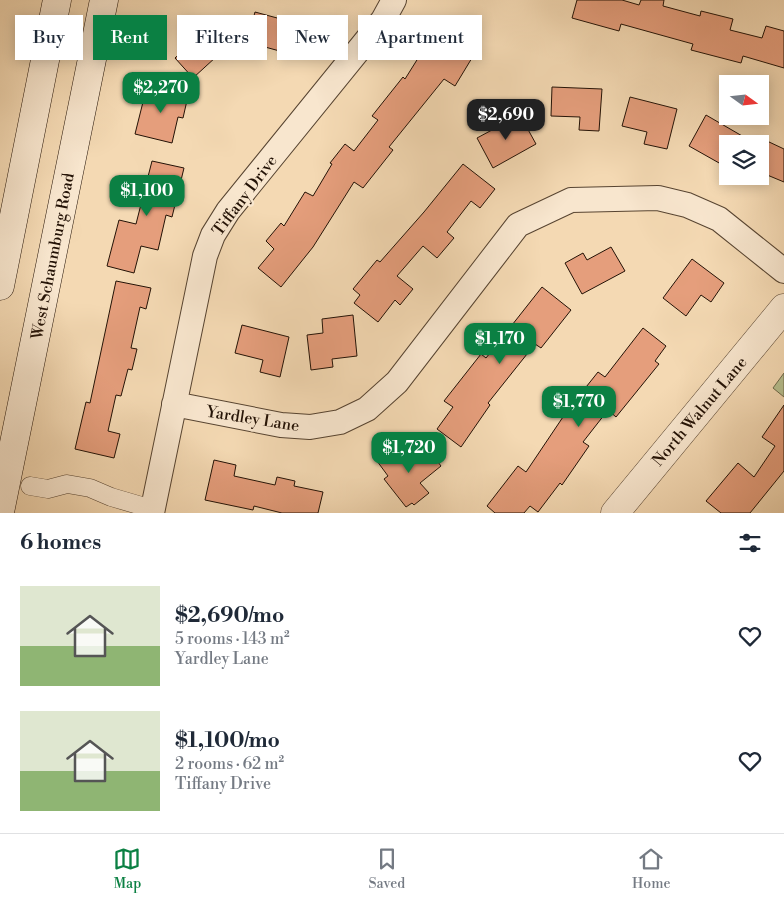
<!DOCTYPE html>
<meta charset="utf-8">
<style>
:root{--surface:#fff;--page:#f2f2f3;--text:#1f2937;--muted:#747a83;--line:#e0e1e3;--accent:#0b8043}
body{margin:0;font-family:"Libre Bodoni",serif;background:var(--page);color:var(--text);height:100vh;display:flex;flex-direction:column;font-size:19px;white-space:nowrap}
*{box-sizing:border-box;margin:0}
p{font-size:16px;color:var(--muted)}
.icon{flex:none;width:28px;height:28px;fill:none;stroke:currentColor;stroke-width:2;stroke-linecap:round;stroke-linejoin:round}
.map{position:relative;height:513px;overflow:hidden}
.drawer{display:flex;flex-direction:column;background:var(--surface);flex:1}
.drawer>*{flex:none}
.banner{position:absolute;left:15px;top:15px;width:500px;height:45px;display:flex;gap:10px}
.needle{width:32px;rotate:105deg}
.buttons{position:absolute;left:719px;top:75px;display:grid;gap:10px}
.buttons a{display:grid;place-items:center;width:50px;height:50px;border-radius:0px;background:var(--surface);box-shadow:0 2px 12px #0003;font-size:25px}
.price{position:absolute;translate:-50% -42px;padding:0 11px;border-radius:10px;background:var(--accent);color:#fff;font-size:16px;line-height:32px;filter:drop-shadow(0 1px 2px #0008)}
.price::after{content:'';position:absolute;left:50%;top:30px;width:15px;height:11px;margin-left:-8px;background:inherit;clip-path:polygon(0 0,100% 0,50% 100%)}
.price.selected{background:#222;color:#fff}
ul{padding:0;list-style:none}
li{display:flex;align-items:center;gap:15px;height:125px;padding:0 20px}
li span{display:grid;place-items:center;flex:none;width:140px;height:100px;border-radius:0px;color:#555}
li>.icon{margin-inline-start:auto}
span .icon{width:60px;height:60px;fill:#fffc;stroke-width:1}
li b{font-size:21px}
h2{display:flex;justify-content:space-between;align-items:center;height:60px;padding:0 20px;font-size:21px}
.pill{padding:0 18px;border-radius:0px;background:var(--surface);box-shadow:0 2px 12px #0003;font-size:18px;line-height:45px}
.pill.selected{background:var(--accent);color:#fff}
.dock{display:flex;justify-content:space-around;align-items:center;height:70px;border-top:1px solid var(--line);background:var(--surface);font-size:14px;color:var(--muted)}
.dock a{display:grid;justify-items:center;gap:2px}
.dock .selected{color:var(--accent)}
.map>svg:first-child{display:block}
.green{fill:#b7c090;stroke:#6d694b}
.building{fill:#e59e7c;stroke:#231206}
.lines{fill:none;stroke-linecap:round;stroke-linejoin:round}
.pedestrian-casing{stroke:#574431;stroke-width:19}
.minor-casing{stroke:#574431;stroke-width:26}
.tertiary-casing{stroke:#574431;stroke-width:29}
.secondary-casing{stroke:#231206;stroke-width:29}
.pedestrian{stroke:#f8e6ce;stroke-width:18}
.minor{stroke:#f8e6ce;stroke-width:24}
.tertiary{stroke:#f8e6ce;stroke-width:28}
.secondary{stroke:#f8e6ce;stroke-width:28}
.labels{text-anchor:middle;stroke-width:5;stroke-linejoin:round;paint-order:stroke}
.street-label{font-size:16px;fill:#231206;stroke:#f8e6ce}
</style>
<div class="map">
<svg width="784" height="513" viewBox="0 0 784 513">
<rect width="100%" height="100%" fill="#f4d9b3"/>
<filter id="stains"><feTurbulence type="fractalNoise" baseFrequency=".004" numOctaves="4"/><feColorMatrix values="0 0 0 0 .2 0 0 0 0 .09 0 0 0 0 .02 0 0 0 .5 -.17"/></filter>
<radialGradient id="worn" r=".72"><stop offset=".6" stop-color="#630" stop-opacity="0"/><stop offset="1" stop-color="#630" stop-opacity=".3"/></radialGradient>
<path class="green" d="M784,373V397L773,388Z"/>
<path class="building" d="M577,0H622L639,5L641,0H664L663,6L700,16L701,11L733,19L730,30L762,38L766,26L784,31V68L743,56L741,63L691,50L693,44L621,24L619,31L572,18Z
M255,12L303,25L294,55L247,42Z
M442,20L481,43L455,86L444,79L389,147L393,150L363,188L354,182L313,247L281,287L258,268L274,249L266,241L281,223L284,226L305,192L313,196L332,164L330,163L345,144L354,151L378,120L372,116L403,77L405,79Z
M210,26L228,46L193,78L175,58Z
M147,86L188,96L183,118L178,117L172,143L135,134Z
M552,87L602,89L599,131L579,130L580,117L551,116Z
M630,97L677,109L667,149L644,144L647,132L622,126Z
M520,115L536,144L493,168L477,138Z
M706,115L756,144H728V168L689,146Z
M767,141L784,149V182L760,172V157Z
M152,161L184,168L172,217L166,215L158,250L141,246L134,273L107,266L119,220L136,224Z
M463,164L495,189L480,208L471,201L447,232L454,238L437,258L423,246L397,276L413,289L400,305L395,300L378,322L354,303L360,295L353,289L377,260L380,262L424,212Z
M611,247L625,271L582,294L565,263L583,253L587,260Z
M692,259L724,283L711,302L701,295L686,316L663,298Z
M116,281L151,288L146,309L140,307L131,348L137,349L132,370L128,369L121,396L116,395L108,431L120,434L114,458L75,449L86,402L90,403Z
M542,287L571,310L541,348L535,344L488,403L490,405L461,447L437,429L453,407L444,401L481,354L486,358Z
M353,315L357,356L332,359L333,367L311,370L307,335L323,333L322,319Z
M242,325L289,337L280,377L260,372L263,360L235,353Z
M643,328L666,346L655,361L659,364L616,417L608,410L583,442L589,446L562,485L560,483L538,512L530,506L524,513H495L487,506L518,466L526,472L567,411L598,372L605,377Z
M784,405V471L750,513H721L706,501L738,463L754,477L775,446L762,437Z
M425,445L441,466L420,483L429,493L414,505L412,503L406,507L384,479L388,476L377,461L394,448L404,461Z
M214,460L236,465L234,476L275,485L277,477L295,481L294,486L323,492L318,513H282L254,506L253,510L205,500Z"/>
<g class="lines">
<defs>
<path id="pedestrian" d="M30,486L48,489L67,484L90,488L111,497L152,509"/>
<path id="minor" d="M174,404L281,425L310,427L340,422L367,409L397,382L518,225L571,200L658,198L687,205L719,219L784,271
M152,513L205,256L213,235L228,211L383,20L394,0"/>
<path id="tertiary" d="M615,513L784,308"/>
<path id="secondary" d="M0,286L57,0
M0,512L104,0"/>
</defs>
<use href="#pedestrian" class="pedestrian-casing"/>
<use href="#minor" class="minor-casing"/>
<use href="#tertiary" class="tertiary-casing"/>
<use href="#secondary" class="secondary-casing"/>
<use href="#pedestrian" class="pedestrian"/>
<use href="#minor" class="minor"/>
<use href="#tertiary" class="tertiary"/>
<use href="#secondary" class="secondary"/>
</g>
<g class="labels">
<g class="street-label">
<text transform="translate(244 195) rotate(-53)" y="6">Tiffany Drive</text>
<text transform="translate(52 256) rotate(-79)" y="6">West Schaumburg Road</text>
<text transform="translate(699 411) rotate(-50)" y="6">North Walnut Lane</text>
<text transform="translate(253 418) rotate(9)" y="6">Yardley Lane</text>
</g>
</g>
<rect width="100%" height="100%" filter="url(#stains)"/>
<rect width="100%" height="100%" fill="url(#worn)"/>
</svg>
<div class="buttons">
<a><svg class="needle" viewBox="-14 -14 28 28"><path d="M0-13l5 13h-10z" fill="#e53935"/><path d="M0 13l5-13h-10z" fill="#747a83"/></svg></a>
<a><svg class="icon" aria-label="layers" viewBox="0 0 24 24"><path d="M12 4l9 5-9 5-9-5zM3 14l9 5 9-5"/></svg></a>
</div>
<b class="price" style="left:161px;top:114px">$2,270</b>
<b class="price selected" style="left:506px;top:141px">$2,690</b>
<b class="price" style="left:147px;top:217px">$1,100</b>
<b class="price" style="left:500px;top:365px">$1,170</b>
<b class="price" style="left:579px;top:428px">$1,770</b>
<b class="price" style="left:409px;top:474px">$1,720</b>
<div class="banner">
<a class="pill">Buy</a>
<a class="pill selected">Rent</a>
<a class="pill">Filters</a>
<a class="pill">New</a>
<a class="pill">Apartment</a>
</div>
</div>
<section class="drawer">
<h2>6 homes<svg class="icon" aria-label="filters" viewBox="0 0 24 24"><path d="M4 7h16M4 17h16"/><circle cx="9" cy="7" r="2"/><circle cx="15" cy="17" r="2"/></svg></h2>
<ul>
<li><span style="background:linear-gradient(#dfe7d0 60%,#8fb573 0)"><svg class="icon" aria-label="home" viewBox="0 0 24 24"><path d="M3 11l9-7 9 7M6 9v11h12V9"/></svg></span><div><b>$2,690/mo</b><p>5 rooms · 143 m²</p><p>Yardley Lane</p></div><svg class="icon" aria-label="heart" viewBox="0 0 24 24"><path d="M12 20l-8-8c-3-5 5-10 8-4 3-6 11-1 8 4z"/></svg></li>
<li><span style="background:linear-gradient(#dfe7d0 60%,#8fb573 0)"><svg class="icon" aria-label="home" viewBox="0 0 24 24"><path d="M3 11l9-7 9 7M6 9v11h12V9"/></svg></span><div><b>$1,100/mo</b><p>2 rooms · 62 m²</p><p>Tiffany Drive</p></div><svg class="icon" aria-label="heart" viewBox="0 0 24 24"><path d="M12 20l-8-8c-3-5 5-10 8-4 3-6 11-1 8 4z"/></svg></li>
</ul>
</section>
<nav class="dock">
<a class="selected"><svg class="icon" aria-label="map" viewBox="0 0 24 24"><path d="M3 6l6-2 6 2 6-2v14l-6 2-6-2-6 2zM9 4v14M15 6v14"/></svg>Map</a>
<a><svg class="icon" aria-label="saved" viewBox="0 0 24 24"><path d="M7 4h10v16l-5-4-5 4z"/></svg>Saved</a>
<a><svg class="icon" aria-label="home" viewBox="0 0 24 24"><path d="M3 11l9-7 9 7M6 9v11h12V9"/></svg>Home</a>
</nav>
